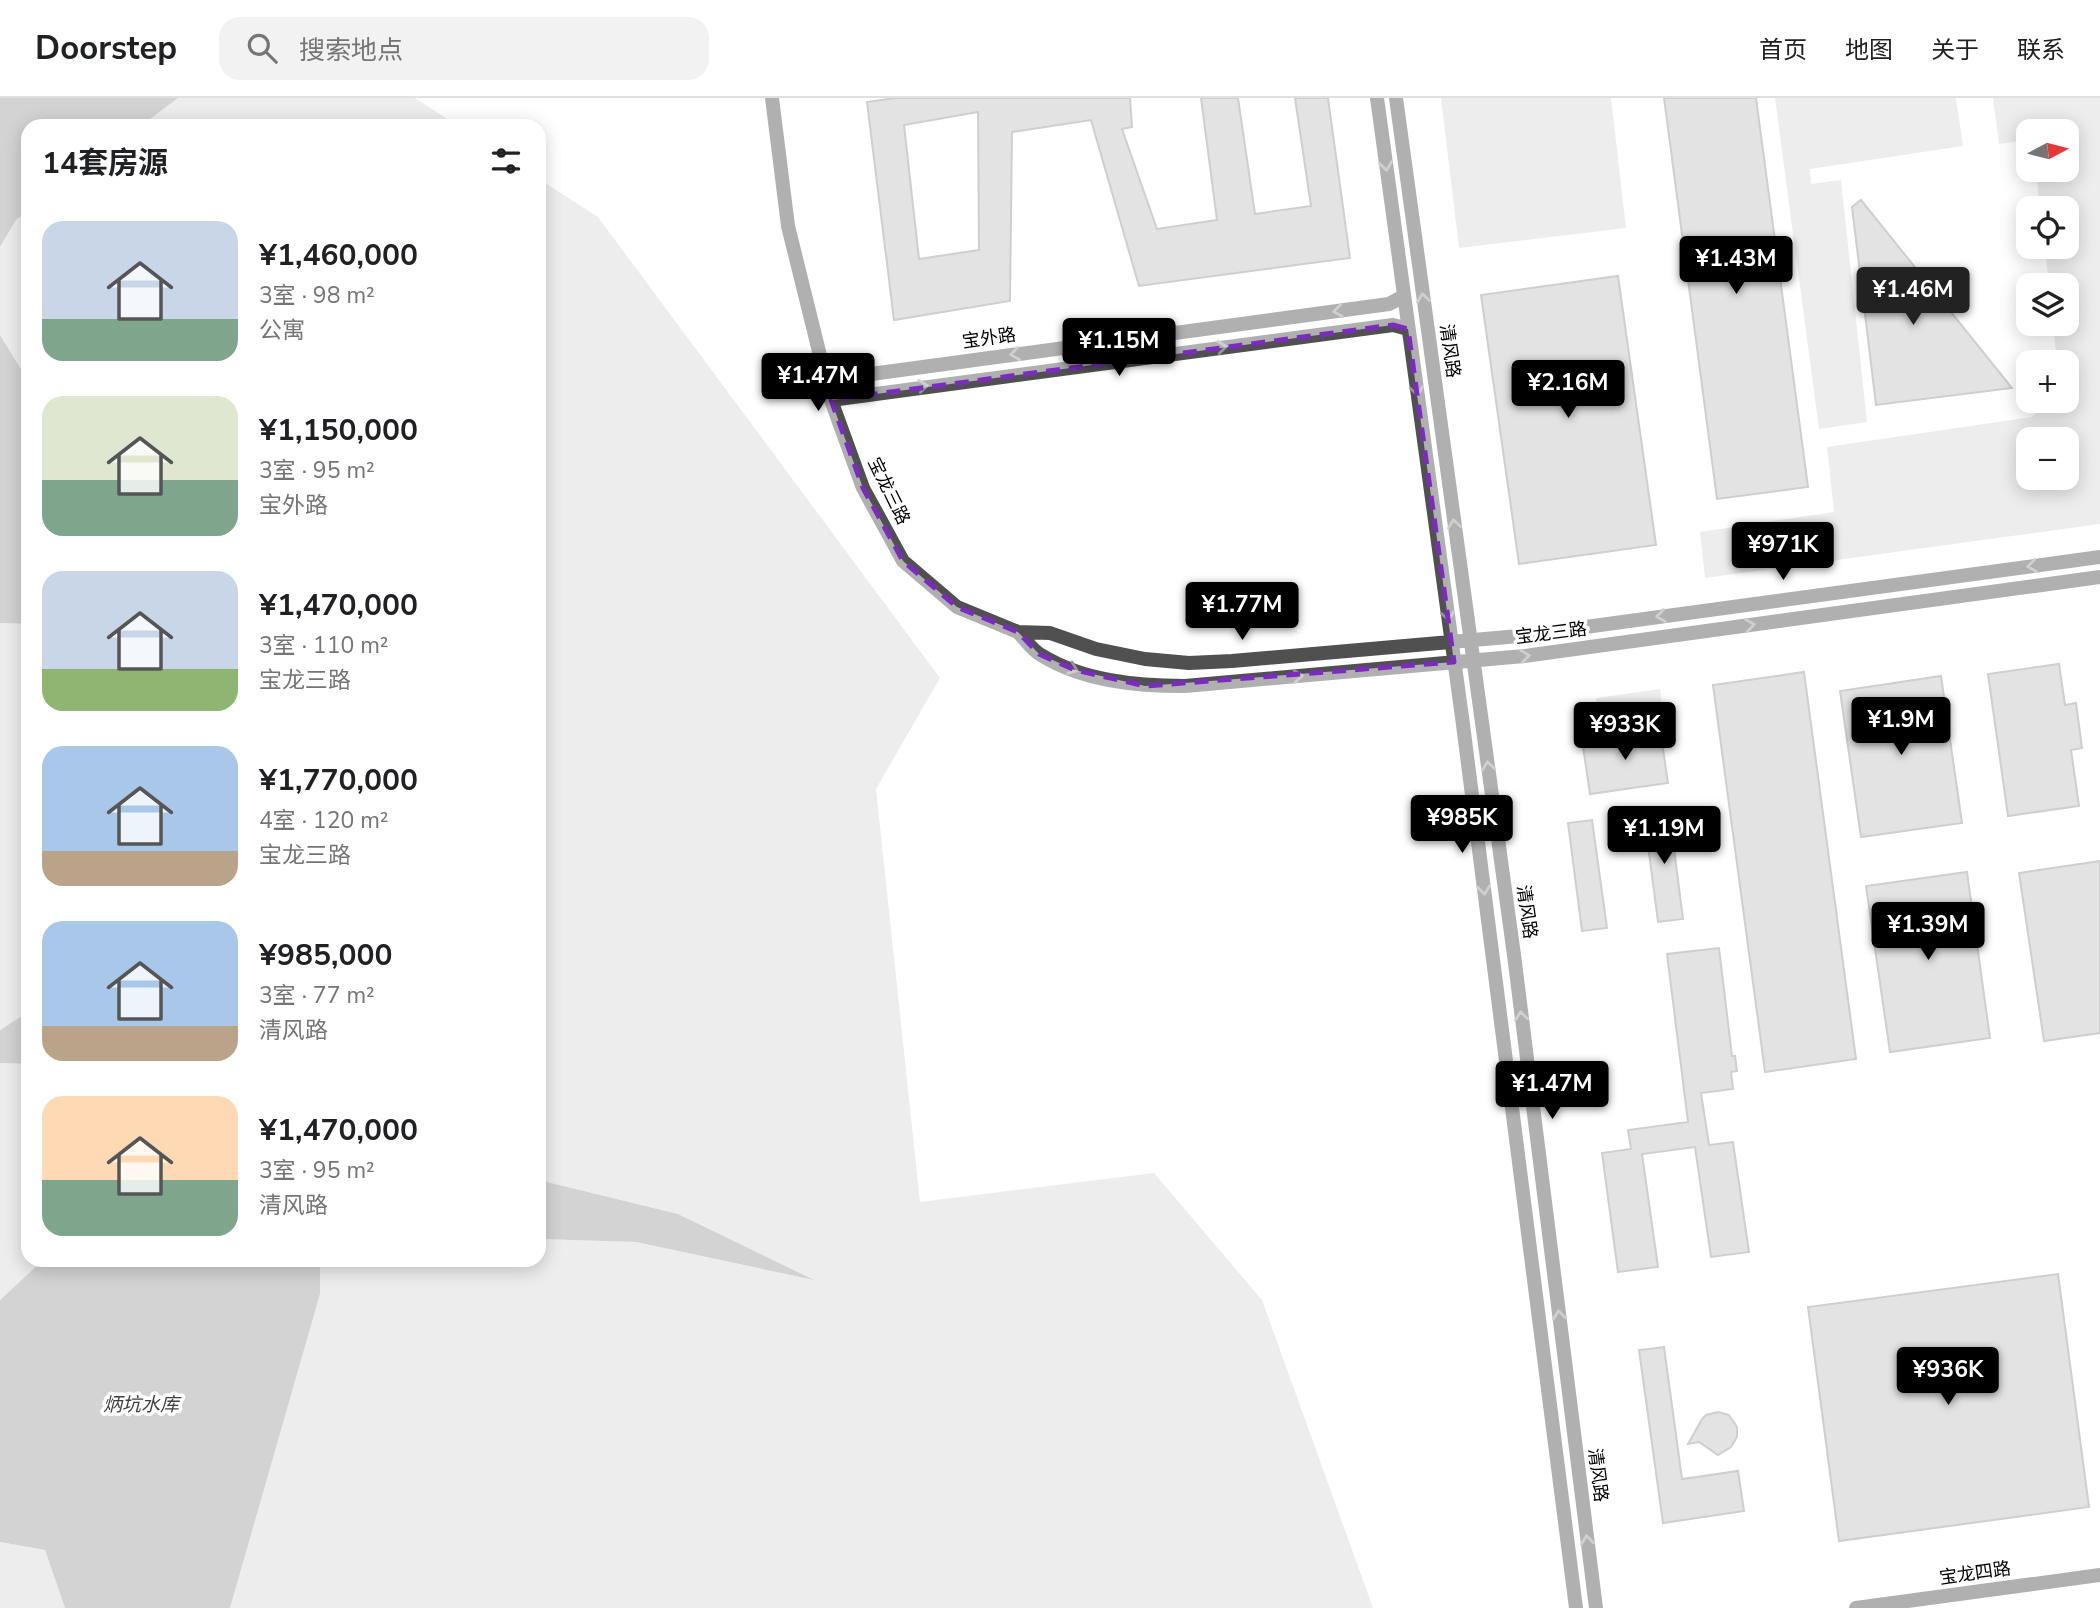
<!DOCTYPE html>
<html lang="zh">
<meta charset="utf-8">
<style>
:root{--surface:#fff;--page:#f2f2f2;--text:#202124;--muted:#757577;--line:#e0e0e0;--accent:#000}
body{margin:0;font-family:"Nunito Sans","Noto Sans SC",sans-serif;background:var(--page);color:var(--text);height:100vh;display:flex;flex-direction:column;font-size:26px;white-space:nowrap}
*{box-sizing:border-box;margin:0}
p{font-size:23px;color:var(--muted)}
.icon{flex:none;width:38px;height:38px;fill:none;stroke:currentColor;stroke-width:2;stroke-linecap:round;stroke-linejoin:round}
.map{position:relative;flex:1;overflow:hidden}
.side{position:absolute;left:21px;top:21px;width:525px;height:1148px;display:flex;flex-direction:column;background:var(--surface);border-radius:21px;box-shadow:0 4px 18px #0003}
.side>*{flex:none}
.needle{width:46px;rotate:83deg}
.fabs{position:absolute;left:2016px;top:21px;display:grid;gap:14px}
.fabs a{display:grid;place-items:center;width:63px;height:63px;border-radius:14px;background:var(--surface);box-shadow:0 4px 18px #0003;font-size:35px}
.price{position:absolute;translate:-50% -60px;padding:0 16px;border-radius:7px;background:var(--accent);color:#fff;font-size:23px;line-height:46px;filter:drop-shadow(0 2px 4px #0008)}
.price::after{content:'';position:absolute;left:50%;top:42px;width:21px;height:16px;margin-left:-10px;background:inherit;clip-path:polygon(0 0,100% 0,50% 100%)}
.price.selected{background:#222;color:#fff}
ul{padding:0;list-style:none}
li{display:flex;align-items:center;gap:21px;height:175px;padding:0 21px}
li span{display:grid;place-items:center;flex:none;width:196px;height:140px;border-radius:21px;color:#555}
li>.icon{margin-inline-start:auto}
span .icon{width:84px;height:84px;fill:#fffc;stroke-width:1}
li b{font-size:30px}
h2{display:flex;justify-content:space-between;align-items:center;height:84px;padding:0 21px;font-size:30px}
header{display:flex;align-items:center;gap:42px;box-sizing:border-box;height:98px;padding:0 35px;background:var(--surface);border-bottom:2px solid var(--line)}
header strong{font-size:33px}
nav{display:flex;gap:38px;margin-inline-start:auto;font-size:24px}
.search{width:490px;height:63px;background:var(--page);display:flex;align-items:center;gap:18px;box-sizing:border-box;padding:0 24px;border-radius:21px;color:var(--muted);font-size:26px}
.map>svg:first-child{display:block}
.green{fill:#d7d7d7;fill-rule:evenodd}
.water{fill:#9e9e9e}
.building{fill:#c0c0c0;stroke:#949494;stroke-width:2;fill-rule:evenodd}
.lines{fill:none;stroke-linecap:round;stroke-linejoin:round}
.minor{stroke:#505050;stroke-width:14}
.tertiary{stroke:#505050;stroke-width:14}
.oneway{stroke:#969696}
.marked{fill:none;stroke:#7b2cbf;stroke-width:5;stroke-dasharray:14 9;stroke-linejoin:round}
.labels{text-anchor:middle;stroke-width:7;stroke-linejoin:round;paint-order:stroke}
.street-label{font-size:18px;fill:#000;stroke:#fff}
.water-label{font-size:19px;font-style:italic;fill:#3f3f3f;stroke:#fff}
</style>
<header>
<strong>Doorstep</strong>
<div class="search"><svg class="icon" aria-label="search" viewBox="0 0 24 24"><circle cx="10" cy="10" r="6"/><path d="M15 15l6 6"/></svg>搜索地点</div>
<nav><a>首页</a><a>地图</a><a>关于</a><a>联系</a></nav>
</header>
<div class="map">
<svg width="2100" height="1510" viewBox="0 0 2100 1510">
<rect width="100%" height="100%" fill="#fff"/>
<path class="green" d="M178,0H415L458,28H141Z
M1441,0H1611L1626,130L1459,150Z
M1775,0H1956L1963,48L1810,71L1811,86L1841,82L1867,324L1819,331Z
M1993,0H2100V426L1705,480L1700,434L1834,414L1827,349L2032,319L2050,303H2067V264H2057L2053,226H2067V187H2049L2045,149H2067V110H2040L2036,72H2067V33H2028V42L1999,46ZM2067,341V380H2028V341Z
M539,81L598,119L940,580L876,691L920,1104L1154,1075L1262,1202L1373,1510H230L320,1196V1162H539V1141L636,1144L810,1181L678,1116L539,1082Z
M28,113V275L21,271L0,237V149L16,122Z
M0,525L28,526V914L0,932Z
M1660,591L1664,627L1601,635L1596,600Z
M0,965L28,966V1162H43L0,1202Z
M0,1444L45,1452L65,1510H0Z"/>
<path class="water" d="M0,0H178L141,28H28V113L16,122L0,149Z
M0,237L21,271L28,275V526L0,525Z
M28,914V966L0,965V932Z
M539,1082L678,1116L814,1182L636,1144L539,1141Z
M43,1162H320V1196L230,1510H65L45,1452L0,1444V1202Z"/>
<path class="building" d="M895,0H1130L1132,29L1122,31L1157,131L1217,122L1201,0H1238L1255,116L1311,108L1295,0H1328L1350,160L1139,188L1091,22L1012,34L1010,203L894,222L867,4ZM978,14L979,152L919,161L904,27Z
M1664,0H1756L1808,389L1717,401Z
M1861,102L2012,290L1876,307L1852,109Z
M1618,178L1656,447L1519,466L1481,197Z
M2059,566L2065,607L2076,605L2082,650L2071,652L2079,708L2008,718L1988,576Z
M1804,574L1856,961L1765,974L1713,587Z
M1941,578L1962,725L1861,739L1840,593Z
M1660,631L1668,685L1590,696L1582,642Z
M1669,712L1683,821L1658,824L1644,716Z
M1592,722L1607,830L1582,833L1568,725Z
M2100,763V935L2044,943L2019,775Z
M1967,774L1990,940L1890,954L1866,788Z
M1719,850L1732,958H1735L1737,973L1731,974L1733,991L1701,995L1709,1047L1733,1044L1749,1154L1711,1159L1695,1049L1642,1056L1658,1169L1618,1174L1602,1055L1631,1051L1628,1032L1688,1024L1667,856Z
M2058,1176L2089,1409L1839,1443L1808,1209Z
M1664,1249L1682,1381L1738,1373L1744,1413L1663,1425L1639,1252Z
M1718,1314L1729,1317L1737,1329V1339L1731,1349L1718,1357L1699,1344L1688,1346L1702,1321L1706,1317Z"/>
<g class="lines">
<path class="minor" d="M827,282L1389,206L1404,198
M831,302L1393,227L1408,231"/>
<path class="tertiary" d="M772,0L788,128L831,302L863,390L903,463L957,509L1018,534L1050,535L1096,551L1145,561L1189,565L1232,563L1519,538L2100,459
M1377,0L1462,619L1576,1510
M1396,0L1514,857L1596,1510
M1018,534C1025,541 1032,552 1041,557C1083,583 1136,588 1185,588L1524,558L2100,479
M1856,1510L2100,1477"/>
</g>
<defs><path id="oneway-chevron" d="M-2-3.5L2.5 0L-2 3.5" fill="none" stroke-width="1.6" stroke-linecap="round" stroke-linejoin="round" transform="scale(1.75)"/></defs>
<g class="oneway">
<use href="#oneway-chevron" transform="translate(1386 68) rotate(82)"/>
<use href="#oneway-chevron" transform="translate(1423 200) rotate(-98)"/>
<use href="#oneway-chevron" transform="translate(1338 213) rotate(172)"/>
<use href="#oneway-chevron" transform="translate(1222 249) rotate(-7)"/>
<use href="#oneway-chevron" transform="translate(1015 256) rotate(172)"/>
<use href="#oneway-chevron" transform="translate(923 288) rotate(-7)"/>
<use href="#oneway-chevron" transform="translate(1417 293) rotate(82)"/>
<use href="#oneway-chevron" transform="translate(1454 426) rotate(-98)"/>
<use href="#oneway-chevron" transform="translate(2032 468) rotate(172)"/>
<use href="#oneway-chevron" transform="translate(1448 518) rotate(82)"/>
<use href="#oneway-chevron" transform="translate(1661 518) rotate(172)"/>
<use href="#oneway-chevron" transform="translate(1750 527) rotate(-8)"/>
<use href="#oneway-chevron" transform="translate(1525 558) rotate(-7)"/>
<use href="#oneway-chevron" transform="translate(1073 571) rotate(21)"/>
<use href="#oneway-chevron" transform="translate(1298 578) rotate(-5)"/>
<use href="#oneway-chevron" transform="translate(1488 668) rotate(-98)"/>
<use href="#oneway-chevron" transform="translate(1484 792) rotate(83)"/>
<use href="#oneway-chevron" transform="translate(1521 918) rotate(-97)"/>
<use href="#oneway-chevron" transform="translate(1559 1217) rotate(-97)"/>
<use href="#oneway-chevron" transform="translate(1587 1442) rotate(-97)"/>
</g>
<path d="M0 0H2100V1510H0ZM1393,227L1408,231L1454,564L1145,588L1075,572L1039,556L1018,534L957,509L903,463L863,390L831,302Z" fill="#fff" fill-opacity=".55" fill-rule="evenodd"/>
<path class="marked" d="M1393,227L1408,231L1454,564L1145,588L1075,572L1039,556L1018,534L957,509L903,463L863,390L831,302Z"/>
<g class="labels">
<g class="street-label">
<text transform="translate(989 240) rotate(-8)" y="6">宝外路</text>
<text transform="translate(1450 253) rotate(82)" y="6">清风路</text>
<text transform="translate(889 393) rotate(64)" y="6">宝龙三路</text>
<text transform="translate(1551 535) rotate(-7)" y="6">宝龙三路</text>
<text transform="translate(1527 814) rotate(82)" y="6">清风路</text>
<text transform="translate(1598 1377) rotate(83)" y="6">清风路</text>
<text transform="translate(1975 1475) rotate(-8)" y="6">宝龙四路</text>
</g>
<g class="water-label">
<text x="141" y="1313">炳坑水库</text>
</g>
</g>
</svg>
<div class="fabs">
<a><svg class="needle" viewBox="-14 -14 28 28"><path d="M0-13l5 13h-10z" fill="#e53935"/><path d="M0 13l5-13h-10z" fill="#757577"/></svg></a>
<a><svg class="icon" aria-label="locate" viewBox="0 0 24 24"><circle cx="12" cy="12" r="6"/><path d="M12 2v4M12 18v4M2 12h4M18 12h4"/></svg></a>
<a><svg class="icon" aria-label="layers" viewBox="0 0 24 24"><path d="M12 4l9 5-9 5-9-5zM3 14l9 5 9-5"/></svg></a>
<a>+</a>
<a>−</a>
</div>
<b class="price" style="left:1736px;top:198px">¥1.43M</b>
<b class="price selected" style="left:1913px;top:229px">¥1.46M</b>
<b class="price" style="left:1119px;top:280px">¥1.15M</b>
<b class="price" style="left:818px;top:315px">¥1.47M</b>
<b class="price" style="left:1568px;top:322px">¥2.16M</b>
<b class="price" style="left:1783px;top:484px">¥971K</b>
<b class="price" style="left:1242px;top:544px">¥1.77M</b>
<b class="price" style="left:1901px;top:659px">¥1.9M</b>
<b class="price" style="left:1625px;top:664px">¥933K</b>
<b class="price" style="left:1462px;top:757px">¥985K</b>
<b class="price" style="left:1664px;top:768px">¥1.19M</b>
<b class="price" style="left:1928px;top:864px">¥1.39M</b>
<b class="price" style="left:1552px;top:1023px">¥1.47M</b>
<b class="price" style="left:1948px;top:1309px">¥936K</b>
<section class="side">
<h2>14套房源<svg class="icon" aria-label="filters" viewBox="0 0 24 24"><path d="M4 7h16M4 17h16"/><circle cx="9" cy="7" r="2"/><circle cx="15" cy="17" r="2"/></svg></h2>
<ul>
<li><span style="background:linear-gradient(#c9d6e8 70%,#7fa58c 0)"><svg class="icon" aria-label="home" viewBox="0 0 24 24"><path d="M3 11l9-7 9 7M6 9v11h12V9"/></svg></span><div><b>¥1,460,000</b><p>3室 · 98 m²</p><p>公寓</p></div></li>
<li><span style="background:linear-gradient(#dfe7d0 60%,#7fa58c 0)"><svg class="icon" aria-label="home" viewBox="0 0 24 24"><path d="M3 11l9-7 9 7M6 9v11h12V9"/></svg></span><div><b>¥1,150,000</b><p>3室 · 95 m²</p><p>宝外路</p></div></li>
<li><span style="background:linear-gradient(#c9d6e8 70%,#8fb573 0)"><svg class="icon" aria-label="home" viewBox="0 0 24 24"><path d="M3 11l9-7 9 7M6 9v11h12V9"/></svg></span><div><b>¥1,470,000</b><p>3室 · 110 m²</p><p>宝龙三路</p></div></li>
<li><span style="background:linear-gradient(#a9c7e8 75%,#b9a48a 0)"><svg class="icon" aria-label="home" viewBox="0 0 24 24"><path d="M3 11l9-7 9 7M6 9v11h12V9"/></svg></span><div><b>¥1,770,000</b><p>4室 · 120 m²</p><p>宝龙三路</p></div></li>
<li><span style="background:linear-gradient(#a9c7e8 75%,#b9a48a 0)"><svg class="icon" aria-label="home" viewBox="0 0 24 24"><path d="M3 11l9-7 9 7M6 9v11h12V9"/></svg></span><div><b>¥985,000</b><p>3室 · 77 m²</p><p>清风路</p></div></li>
<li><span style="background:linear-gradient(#ffd9b3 60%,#7fa58c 0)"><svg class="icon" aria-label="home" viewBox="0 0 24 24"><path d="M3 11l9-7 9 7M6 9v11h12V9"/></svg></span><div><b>¥1,470,000</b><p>3室 · 95 m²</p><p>清风路</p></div></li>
</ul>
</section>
</div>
